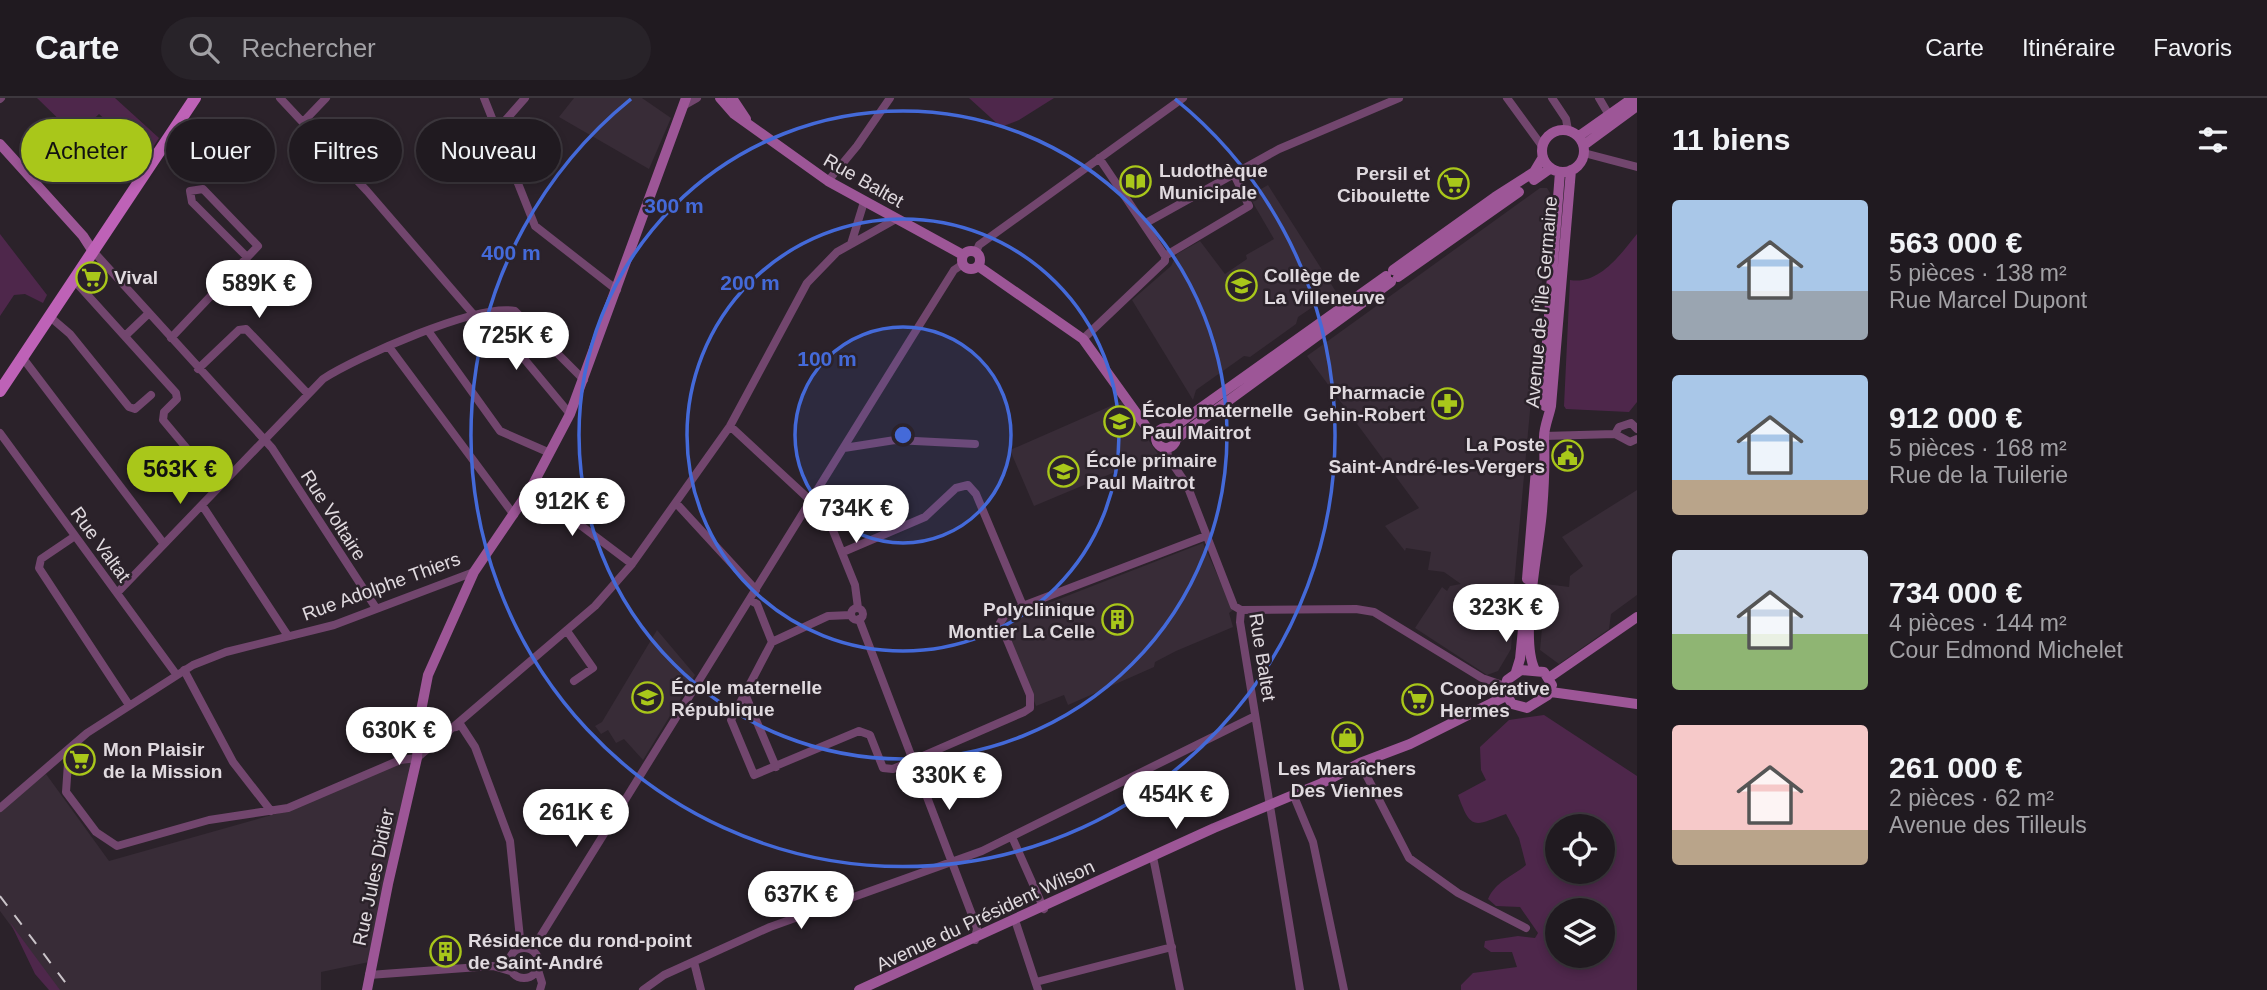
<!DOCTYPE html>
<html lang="fr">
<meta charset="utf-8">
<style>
:root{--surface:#201a20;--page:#282329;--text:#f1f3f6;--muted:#a2a1a5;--line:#3d383e;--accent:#a9c71a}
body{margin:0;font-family:Helvetica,sans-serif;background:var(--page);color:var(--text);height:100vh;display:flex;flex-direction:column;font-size:26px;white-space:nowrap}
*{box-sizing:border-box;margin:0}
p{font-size:23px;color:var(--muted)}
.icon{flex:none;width:38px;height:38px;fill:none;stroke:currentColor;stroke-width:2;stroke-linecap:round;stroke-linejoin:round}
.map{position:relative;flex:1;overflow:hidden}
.drawer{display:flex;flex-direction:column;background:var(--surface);width:630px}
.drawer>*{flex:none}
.guide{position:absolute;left:21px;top:21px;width:665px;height:63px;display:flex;gap:14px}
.controls{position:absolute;left:1545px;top:716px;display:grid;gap:14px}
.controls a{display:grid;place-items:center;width:70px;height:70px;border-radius:50%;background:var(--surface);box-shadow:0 4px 10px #0003,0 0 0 2px var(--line);font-size:35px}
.price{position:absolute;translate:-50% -60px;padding:0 16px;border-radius:24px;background:#fff;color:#222;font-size:23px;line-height:46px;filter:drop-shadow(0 2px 4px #0008)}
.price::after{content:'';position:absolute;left:50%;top:42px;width:21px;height:16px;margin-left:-10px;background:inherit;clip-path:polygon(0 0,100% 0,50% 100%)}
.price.selected{background:var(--accent);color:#111}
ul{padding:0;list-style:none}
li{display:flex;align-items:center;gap:21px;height:175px;padding:0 35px}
li span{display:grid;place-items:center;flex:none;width:196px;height:140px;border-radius:7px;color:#555}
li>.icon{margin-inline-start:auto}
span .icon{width:84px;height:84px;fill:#fffc;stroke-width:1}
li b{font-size:30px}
h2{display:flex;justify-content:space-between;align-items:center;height:84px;padding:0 35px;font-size:30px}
.pill{padding:0 24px;border-radius:32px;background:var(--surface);box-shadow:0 4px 10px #0003,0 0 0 2px var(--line);font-size:24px;line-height:63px}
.pill.selected{background:var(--accent);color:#111}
header{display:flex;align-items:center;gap:42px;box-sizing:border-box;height:98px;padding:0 35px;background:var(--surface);border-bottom:2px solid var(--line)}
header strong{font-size:33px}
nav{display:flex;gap:38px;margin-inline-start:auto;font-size:24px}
.search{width:490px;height:63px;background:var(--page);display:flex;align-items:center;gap:18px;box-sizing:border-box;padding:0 24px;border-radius:38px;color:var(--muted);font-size:26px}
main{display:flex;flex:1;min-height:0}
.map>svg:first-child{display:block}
.built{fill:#382c37}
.green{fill:#4e274b;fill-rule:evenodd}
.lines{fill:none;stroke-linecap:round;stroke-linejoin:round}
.street{stroke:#72466e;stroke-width:8}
.secondary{stroke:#9d5697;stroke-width:10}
.primary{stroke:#be62b7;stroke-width:12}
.rail{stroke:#c9c3c8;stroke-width:2;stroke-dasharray:12 12;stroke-linecap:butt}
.ring{fill:none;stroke:#446ad9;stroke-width:3.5}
.labels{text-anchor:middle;stroke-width:5;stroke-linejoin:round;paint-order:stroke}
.poi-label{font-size:19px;font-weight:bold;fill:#e0dadf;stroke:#2b222a;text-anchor:start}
.street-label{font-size:19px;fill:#e0dadf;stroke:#2b222a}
.centre{fill:#446ad9;stroke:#2b222a;stroke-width:3.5}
.ring-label{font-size:21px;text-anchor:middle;font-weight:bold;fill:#446ad9;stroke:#2b222a;stroke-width:5;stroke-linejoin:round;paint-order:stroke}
</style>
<header>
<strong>Carte</strong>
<div class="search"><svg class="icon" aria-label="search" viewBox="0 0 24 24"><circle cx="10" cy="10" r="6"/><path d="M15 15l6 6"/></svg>Rechercher</div>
<nav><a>Carte</a><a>Itinéraire</a><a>Favoris</a></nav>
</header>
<main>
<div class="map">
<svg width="1637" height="892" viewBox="0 0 1637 892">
<rect width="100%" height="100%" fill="#2b222a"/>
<path class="built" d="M574,0H642L671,20L649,71L559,19Z
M1268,87L1340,200H1326L1298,219L1296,226L1250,259L1244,258L1196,292L1193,302L1132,202L1171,168L1177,156L1200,143L1225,176L1247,161L1246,157L1274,141L1249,98Z
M1540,90H1547L1550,95L1512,509L1514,512L1511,551L1498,573L1487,577L1415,530L1442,489L1447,493L1450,488L1461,486L1444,474L1428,472L1431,454L1406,450L1405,453L1385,428L1419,410L1307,258Z
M1122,303L1158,356L1034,408L1010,352Z
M1637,392V497L1611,516L1609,531L1559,566L1540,552L1546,486L1569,489L1570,478L1583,468L1562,439Z
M1203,445L1233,512L1229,515L1233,529L1176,553L1155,564L1154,569L1068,607L1064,597L1036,608L1005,531V522Z
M657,532L695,577L643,662L624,641L616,645L608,632L601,636L595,628L602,624Z
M416,655L369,864L321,874V892H58L0,813V712L46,676L109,763L286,713Z"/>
<path class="green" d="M37,0H115L159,40L146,60L99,16L76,38Z
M969,0H1054L1019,22L1001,29Z
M0,136L47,197L43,205L25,196L14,197L0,218Z
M1637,136V304L1629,314L1566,311L1564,308L1570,182C1599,187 1620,157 1637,136Z
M1544,617L1637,678V892H1461V887L1473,875L1517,869L1512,854H1491L1484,849L1485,843L1518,838L1535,840L1538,835L1520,809L1496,808L1488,801C1496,783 1512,779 1526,767L1519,740L1506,716C1474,728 1471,733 1458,697L1486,682L1481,672L1480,649L1509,622ZM1558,728H1603V774H1558ZM1558,812H1603V858H1558Z
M10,824L17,834L60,892H49L35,876Z"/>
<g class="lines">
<path class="street" d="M280,0L367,93L474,217
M484,0L535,128L617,192
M1507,0L1542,48
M1552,0L1566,21L1568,32
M1599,0L1609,17
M0,1L1,0
M683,8L697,0
M304,23L326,0
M496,33L525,0
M1584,55L1637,69
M828,83L857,48L890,0
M1144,126L1279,51L1399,0
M851,146L864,104
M92,152L272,350L376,510
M976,154L979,147L1183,0
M1165,158L1249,108L1233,74
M73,181L176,295L177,301L164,314L163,322L219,389
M486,215L570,316
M49,218L70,236L129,309L135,311L151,297
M429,234L500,333L550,355
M125,238L148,216
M171,240L258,148L203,91L190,93L192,104L247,159
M1083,241L1165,163V158L1099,60
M389,249L514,417
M22,259L164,446
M198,271L239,232L246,231L308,296
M730,328L811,403
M0,335L176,576
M1615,336L1619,329L1631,325L1637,331
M1544,338L1615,336L1630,344L1637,341
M844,350L895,342L975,346
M1167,350L1168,359L1187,387L1234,508L1241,512
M531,390L632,466
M817,393L855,487L858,510
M676,405L756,492
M202,407L288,538
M75,438L41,461L39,470L129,607
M843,454L925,419L956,390L968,387L976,396L1023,508
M117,495L323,281C357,259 478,205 515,213L584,282
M750,502L757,506L772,544
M851 516a6 6 0 1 1 12 0a6 6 0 1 1-12 0Z
M1241,512L1240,524L1300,892
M1241,512L1356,511L1374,514L1482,580L1505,588
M851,517L828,518L772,544L731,622L754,677L859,633L870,637L883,670L893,671L1024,614L1030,610V597L1000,525L1007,514L1206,438
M859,521L977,830L975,842
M567,533L593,570L574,583
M184,572L233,664L271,713
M745,596L776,669
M420,618C429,628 442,632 456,629
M460,626L475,649L510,743L521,850
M68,665L66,694L96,734L117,748L209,722L288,710L400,662L417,660L595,508L632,466L730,328L807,185L837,154L896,121
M1360,665L1409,760L1458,795L1526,830
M1293,696L1313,744L1344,892
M0,710L87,635L193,567L226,554L334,527L474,474
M1012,739L1044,811
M1153,759L1180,892
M1015,822L1038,892
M509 865a15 15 0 1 1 30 0a15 15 0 1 1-30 0Z
M532,852L912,239L954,172L963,166
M694,864L701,892
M538,872L542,885L540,892
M369,877L493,868L510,873
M1036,884L1172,849
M643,892L664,877L770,829L982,753L1255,618"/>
<path class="secondary" d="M720,0L734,16L828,83L963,157
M732,0L746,21
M1542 53a21 21 0 1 1 42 0a21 21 0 1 1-42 0Z
M1579,38L1633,0
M0,46L83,138L92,152
M1584,47L1637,8
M1534,82L1551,70
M962 162a9 9 0 1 1 18 0a9 9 0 1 1-18 0Z
M978,168L1083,241L1147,330L1157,336
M1393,172L1495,99L1534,74L1543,59
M1398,179L1519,94
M1545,308L1544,283L1560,74
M1156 340a10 10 0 1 1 20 0a10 10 0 1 1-20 0Z
M1171,331L1386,178
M1176,341L1391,184
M1527,481L1536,371
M1521,572L1544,574L1552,587L1548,597L1527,610L1512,606L1505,594L1507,582Z
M1535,572C1519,540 1539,452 1542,413C1544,389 1545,363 1544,339C1544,329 1549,318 1551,308L1571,72
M1516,574L1520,561L1525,511
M1550,579L1637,519
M1551,594L1637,606
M367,892L388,786L417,660L420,618L428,577L474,474L531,390L570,316L686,0
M859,892L1214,730L1322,685L1360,665L1410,646L1506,598"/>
<path class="primary" d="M0,293L195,0"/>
<path class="rail" d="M0,798L71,892"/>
</g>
<circle cx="903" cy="337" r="108" fill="#446ad9" fill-opacity=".12"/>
<g class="ring">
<circle cx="903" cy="337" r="108"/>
<circle cx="903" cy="337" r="216"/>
<circle cx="903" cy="337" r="324"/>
<path d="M1175 1A432 432 0 1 1 631 1"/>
</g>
<defs>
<symbol id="library-ring" viewBox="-11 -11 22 22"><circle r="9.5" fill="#2b222a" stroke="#a9c71a" stroke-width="1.5"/><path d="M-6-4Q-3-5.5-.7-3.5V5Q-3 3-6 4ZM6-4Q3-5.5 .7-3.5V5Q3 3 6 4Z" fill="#a9c71a"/></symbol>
<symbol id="supermarket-ring" viewBox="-11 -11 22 22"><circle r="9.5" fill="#2b222a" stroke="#a9c71a" stroke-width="1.5"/><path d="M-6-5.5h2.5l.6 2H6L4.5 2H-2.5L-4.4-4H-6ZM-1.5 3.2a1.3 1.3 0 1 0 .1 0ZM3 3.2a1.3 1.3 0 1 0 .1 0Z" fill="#a9c71a"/></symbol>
<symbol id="school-ring" viewBox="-11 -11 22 22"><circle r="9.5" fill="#2b222a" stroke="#a9c71a" stroke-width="1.5"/><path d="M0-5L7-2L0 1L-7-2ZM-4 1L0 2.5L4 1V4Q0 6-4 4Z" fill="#a9c71a"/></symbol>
<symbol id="pharmacy-ring" viewBox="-11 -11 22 22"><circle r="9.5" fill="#2b222a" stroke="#a9c71a" stroke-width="1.5"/><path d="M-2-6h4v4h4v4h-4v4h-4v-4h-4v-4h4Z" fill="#a9c71a"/></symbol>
<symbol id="civic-ring" viewBox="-11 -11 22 22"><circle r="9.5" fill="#2b222a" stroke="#a9c71a" stroke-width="1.5"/><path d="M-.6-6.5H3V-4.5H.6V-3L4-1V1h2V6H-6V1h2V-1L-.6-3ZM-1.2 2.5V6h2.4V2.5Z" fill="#a9c71a"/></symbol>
<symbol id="building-ring" viewBox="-11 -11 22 22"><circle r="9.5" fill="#2b222a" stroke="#a9c71a" stroke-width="1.5"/><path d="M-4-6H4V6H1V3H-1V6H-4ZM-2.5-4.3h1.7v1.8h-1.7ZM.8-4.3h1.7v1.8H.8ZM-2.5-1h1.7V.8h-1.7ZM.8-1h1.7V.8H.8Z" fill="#a9c71a"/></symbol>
<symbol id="shop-ring" viewBox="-11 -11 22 22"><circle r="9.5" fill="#2b222a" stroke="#a9c71a" stroke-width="1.5"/><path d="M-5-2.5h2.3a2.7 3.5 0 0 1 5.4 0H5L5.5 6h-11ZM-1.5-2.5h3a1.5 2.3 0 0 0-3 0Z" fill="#a9c71a"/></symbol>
</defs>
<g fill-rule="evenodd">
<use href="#library-ring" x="1118" y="66" width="35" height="35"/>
<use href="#supermarket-ring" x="1436" y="68" width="35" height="35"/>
<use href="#supermarket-ring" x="74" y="162" width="35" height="35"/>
<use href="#school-ring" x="1224" y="170" width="35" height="35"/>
<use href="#pharmacy-ring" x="1430" y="288" width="35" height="35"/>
<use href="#school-ring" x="1102" y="306" width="35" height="35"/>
<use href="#civic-ring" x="1550" y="340" width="35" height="35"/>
<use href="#school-ring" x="1046" y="356" width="35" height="35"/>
<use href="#building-ring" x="1100" y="504" width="35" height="35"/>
<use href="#school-ring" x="630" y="582" width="35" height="35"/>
<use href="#supermarket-ring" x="1400" y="584" width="35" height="35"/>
<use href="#shop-ring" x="1330" y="622" width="35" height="35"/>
<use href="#supermarket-ring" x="62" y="644" width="35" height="35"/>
<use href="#building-ring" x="428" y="836" width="35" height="35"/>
</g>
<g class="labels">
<g class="poi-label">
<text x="1159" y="79">Ludothèque<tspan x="1159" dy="22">Municipale</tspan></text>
<text x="1430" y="82" text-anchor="end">Persil et<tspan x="1430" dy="22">Ciboulette</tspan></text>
<text x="1264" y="184">Collège de<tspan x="1264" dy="22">La Villeneuve</tspan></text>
<text x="114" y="186">Vival</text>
<text x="1425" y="301" text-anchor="end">Pharmacie<tspan x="1425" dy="22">Gehin-Robert</tspan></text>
<text x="1142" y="319">École maternelle<tspan x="1142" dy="22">Paul Maitrot</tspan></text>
<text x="1545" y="353" text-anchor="end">La Poste<tspan x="1545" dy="22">Saint-André-les-Vergers</tspan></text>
<text x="1086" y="369">École primaire<tspan x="1086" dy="22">Paul Maitrot</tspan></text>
<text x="1095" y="518" text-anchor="end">Polyclinique<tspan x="1095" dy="22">Montier La Celle</tspan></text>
<text x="671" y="596">École maternelle<tspan x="671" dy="22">République</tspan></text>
<text x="1440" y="597">Coopérative<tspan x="1440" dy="22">Hermes</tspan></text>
<text x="103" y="658">Mon Plaisir<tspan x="103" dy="22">de la Mission</tspan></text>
<text x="1347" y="677" text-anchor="middle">Les Maraîchers<tspan x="1347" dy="22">Des Viennes</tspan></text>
<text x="468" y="849">Résidence du rond-point<tspan x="468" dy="22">de Saint-André</tspan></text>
</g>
<g class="street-label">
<text transform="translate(864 82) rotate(30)" y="7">Rue Baltet</text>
<text transform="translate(1541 204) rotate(-85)" y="7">Avenue de l'Île Germaine</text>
<text transform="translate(334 417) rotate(57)" y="7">Rue Voltaire</text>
<text transform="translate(101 446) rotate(54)" y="7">Rue Valtat</text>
<text transform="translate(381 488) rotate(-20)" y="7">Rue Adolphe Thiers</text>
<text transform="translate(1263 559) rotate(81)" y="7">Rue Baltet</text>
<text transform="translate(373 779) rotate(-78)" y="7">Rue Jules Didier</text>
<text transform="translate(985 817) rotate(-25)" y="7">Avenue du Président Wilson</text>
</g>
</g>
<circle cx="903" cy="337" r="10" class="centre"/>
<g class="ring-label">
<text x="674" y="115">300 m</text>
<text x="511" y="162">400 m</text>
<text x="750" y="192">200 m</text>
<text x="827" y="268">100 m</text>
</g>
</svg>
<div class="controls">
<a><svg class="icon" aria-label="locate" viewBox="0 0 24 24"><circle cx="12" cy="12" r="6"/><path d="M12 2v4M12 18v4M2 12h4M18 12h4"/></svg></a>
<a><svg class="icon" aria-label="layers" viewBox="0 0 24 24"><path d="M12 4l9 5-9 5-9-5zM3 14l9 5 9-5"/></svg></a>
</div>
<b class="price" style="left:259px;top:222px">589K €</b>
<b class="price" style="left:516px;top:274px">725K €</b>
<b class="price selected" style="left:180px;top:408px">563K €</b>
<b class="price" style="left:572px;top:440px">912K €</b>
<b class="price" style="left:856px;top:447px">734K €</b>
<b class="price" style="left:1506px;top:546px">323K €</b>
<b class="price" style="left:399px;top:669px">630K €</b>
<b class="price" style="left:949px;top:714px">330K €</b>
<b class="price" style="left:1176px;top:733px">454K €</b>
<b class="price" style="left:576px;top:751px">261K €</b>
<b class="price" style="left:801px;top:833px">637K €</b>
<div class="guide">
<a class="pill selected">Acheter</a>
<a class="pill">Louer</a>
<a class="pill">Filtres</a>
<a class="pill">Nouveau</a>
</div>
</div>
<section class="drawer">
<h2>11 biens<svg class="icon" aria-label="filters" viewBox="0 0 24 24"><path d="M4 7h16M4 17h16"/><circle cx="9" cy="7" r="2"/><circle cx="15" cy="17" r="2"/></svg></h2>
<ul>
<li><span style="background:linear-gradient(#a9c7e8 65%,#9aa5b1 0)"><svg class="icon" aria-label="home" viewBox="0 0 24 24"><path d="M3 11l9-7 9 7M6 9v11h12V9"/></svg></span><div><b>563 000 €</b><p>5 pièces · 138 m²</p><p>Rue Marcel Dupont</p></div></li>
<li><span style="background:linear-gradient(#a9c7e8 75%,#b9a48a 0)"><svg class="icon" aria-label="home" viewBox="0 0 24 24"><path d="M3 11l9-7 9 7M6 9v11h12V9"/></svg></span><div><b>912 000 €</b><p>5 pièces · 168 m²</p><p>Rue de la Tuilerie</p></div></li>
<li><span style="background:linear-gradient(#c9d6e8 60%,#8fb573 0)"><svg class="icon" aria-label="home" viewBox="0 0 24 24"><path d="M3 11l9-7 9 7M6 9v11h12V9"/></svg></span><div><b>734 000 €</b><p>4 pièces · 144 m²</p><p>Cour Edmond Michelet</p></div></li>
<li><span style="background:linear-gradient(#f6c9c9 75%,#b9a48a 0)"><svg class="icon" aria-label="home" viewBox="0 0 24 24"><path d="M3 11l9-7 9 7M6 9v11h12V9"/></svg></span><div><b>261 000 €</b><p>2 pièces · 62 m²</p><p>Avenue des Tilleuls</p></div></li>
</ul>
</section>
</main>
